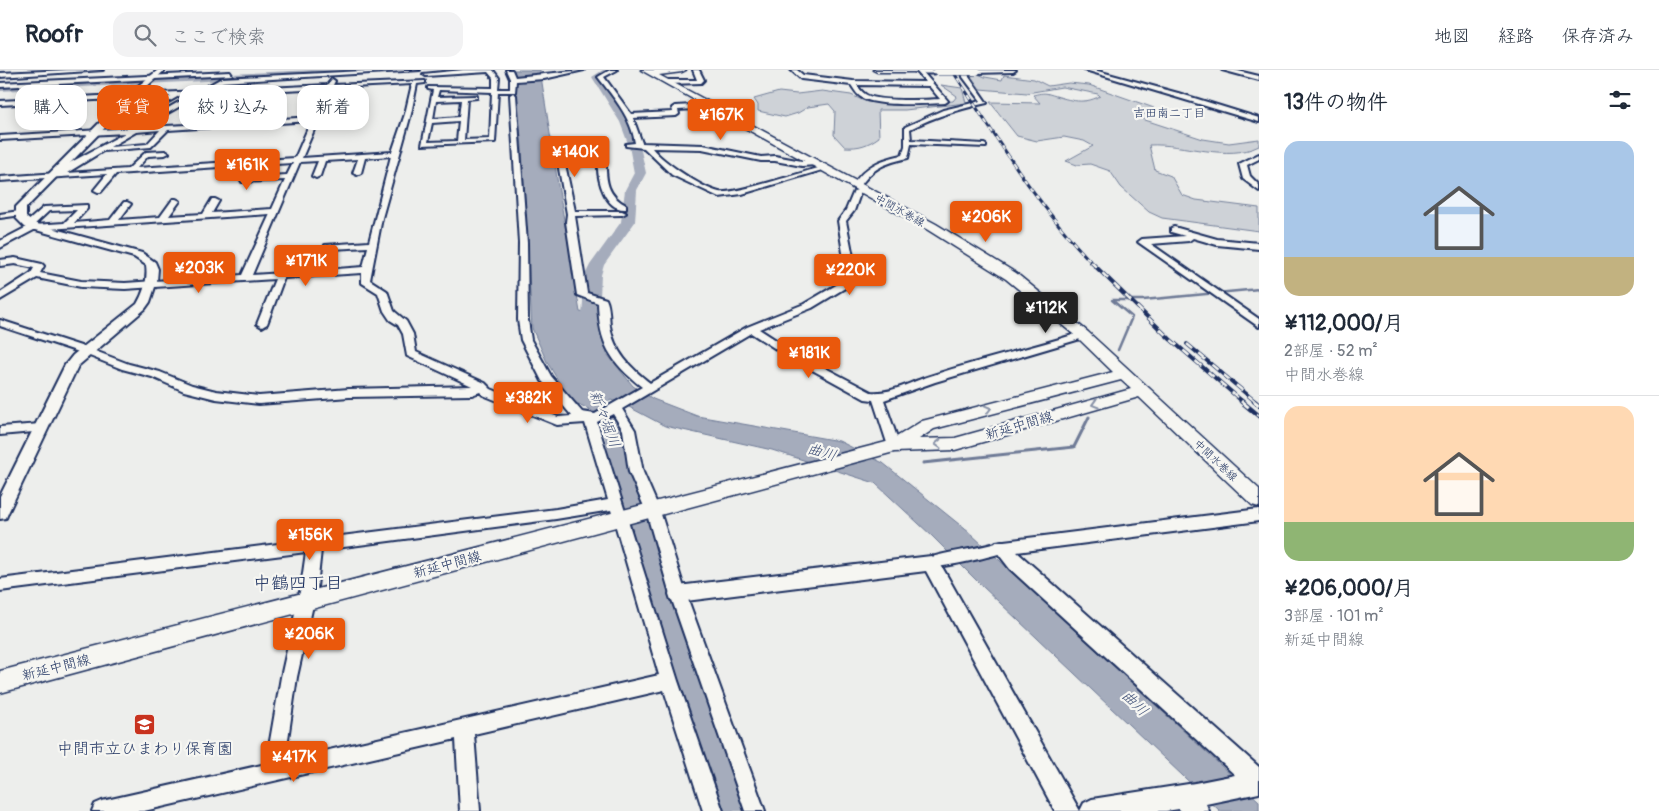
<!DOCTYPE html>
<html lang="ja">
<meta charset="utf-8">
<style>
:root{--surface:#fff;--page:#f2f2f3;--text:#1f2937;--muted:#747a83;--line:#e0e1e3;--accent:#ea580c}
body{margin:0;font-family:Pangolin,"Klee One",sans-serif;background:var(--page);color:var(--text);height:100vh;display:flex;flex-direction:column;font-size:19px;white-space:nowrap}
*{box-sizing:border-box;margin:0}
p{font-size:16px;color:var(--muted)}
.icon{flex:none;width:28px;height:28px;fill:none;stroke:currentColor;stroke-width:2;stroke-linecap:round;stroke-linejoin:round}
.map{position:relative;flex:1;overflow:hidden}
.details{display:flex;flex-direction:column;background:var(--surface);width:400px}
.details>*{flex:none}
.guide{position:absolute;left:15px;top:15px;width:475px;height:45px;display:flex;gap:10px}
.price{position:absolute;translate:-50% -42px;padding:0 11px;border-radius:5px;background:var(--accent);color:#fff;font-size:16px;line-height:32px;filter:drop-shadow(0 1px 2px #0008)}
.price::after{content:'';position:absolute;left:50%;top:30px;width:15px;height:11px;margin-left:-8px;background:inherit;clip-path:polygon(0 0,100% 0,50% 100%)}
.price.current{background:#222;color:#fff}
ul{padding:0;list-style:none}
li{display:grid;align-content:center;gap:10px;height:265px;padding:0 25px}
li+li{border-top:1px solid var(--line)}
li span{display:grid;place-items:center;height:155px;border-radius:15px;color:#555}
li>.icon{margin-inline-start:auto}
span .icon{width:90px;height:90px;fill:#fffc;stroke-width:1}
li b{font-size:21px}
h2{display:flex;justify-content:space-between;align-items:center;height:60px;padding:0 25px;font-size:21px}
.tag{padding:0 18px;border-radius:15px;background:var(--surface);box-shadow:0 2px 12px #0003;font-size:18px;line-height:45px}
.tag.current{background:var(--accent);color:#fff}
header{display:flex;align-items:center;gap:30px;box-sizing:border-box;height:70px;padding:0 25px;background:var(--surface);border-bottom:1px solid var(--line)}
header strong{font-size:24px}
nav{display:flex;gap:28px;margin-inline-start:auto;font-size:18px}
.search{width:350px;height:45px;background:var(--page);display:flex;align-items:center;gap:12px;box-sizing:border-box;padding:0 18px;border-radius:15px;color:var(--muted);font-size:19px}
main{display:flex;flex:1;min-height:0}
.map>svg:first-child{display:block}
.green{fill:#ced2d7;stroke:#74809a}
.water{fill:#a5acbc;stroke:#6e7a96}
.lines{fill:none;stroke-linecap:round;stroke-linejoin:round}
.stream-far1{stroke:#6e7a96;stroke-width:2.5}
.stream{stroke:#6e7a96;stroke-width:3}
.river{fill:#a5acbc;fill-rule:evenodd}
.minor-casing{stroke:#1b2f5e;stroke-width:4}
.tertiary-casing{stroke:#1b2f5e;stroke-width:4}
.secondary-casing{stroke:#1b2f5e;stroke-width:3}
.minor{fill:#f6f6f2;fill-rule:evenodd}
.tertiary{fill:#f6f6f2;fill-rule:evenodd}
.secondary{fill:#f6f6f2;fill-rule:evenodd}
.rail-far2-casing{stroke:#1b2f5e;stroke-width:3}
.rail-far1-casing{stroke:#1b2f5e;stroke-width:4}
.rail-casing{stroke:#1b2f5e;stroke-width:5}
.rail-far2{stroke:#f6f6f2;stroke-width:2;stroke-dasharray:5;stroke-linecap:butt}
.rail-far1{stroke:#f6f6f2;stroke-width:2.5;stroke-dasharray:8;stroke-linecap:butt}
.rail{stroke:#f6f6f2;stroke-width:3;stroke-dasharray:10;stroke-linecap:butt}
.tertiary-bridge-casing{stroke:#1b2f5e;stroke-width:9;stroke-linecap:butt}
.tertiary-bridge{stroke:#f6f6f2;stroke-width:8}
.oneway{stroke:#8892a8}
.labels{text-anchor:middle;stroke-width:4.5;stroke-linejoin:round;paint-order:stroke}
.far-street-label{font-size:11px;fill:#1b2f5e;stroke:#f6f6f2}
.far-neighbourhood-label{font-size:12px;fill:#1b2f5e;stroke:#f6f6f2}
.street-label{font-size:14px;fill:#1b2f5e;stroke:#f6f6f2}
.water-label{font-size:15px;font-style:italic;fill:#44547a;stroke:#f6f6f2}
.near-poi-label{font-size:16px;fill:#1b2f5e;stroke:#f6f6f2}
.near-neighbourhood-label{font-size:18px;fill:#1b2f5e;stroke:#f6f6f2}
</style>
<header>
<strong>Roofr</strong>
<div class="search"><svg class="icon" aria-label="search" viewBox="0 0 24 24"><circle cx="10" cy="10" r="6"/><path d="M15 15l6 6"/></svg>ここで検索</div>
<nav><a>地図</a><a>経路</a><a>保存済み</a></nav>
</header>
<main>
<div class="map">
<svg width="1259" height="741" viewBox="0 0 1259 741">
<rect width="100%" height="100%" fill="#edeeec"/>
<filter id="ink" filterUnits="userSpaceOnUse"><feTurbulence type="fractalNoise" baseFrequency=".02" numOctaves="2"/><feDisplacementMap in="SourceGraphic" scale="10" xChannelSelector="R" yChannelSelector="G"/><feConvolveMatrix kernelMatrix="1 2 1 2 8 2 1 2 1" color-interpolation-filters="sRGB"/></filter>
<g filter="url(#ink)">
<path class="green" d="M978,4L985,7L1002,10L1004,5L1034,9L1048,16L1069,13L1089,15L1154,38L1151,42L1139,46L1145,50L1203,69L1229,73L1259,69V76C1227,92 1184,73 1149,75L1155,100L1171,106L1182,125L1196,130L1259,138V161L1162,148L1149,142L1121,117L1110,101L1090,94L1077,95L1066,91L1093,76L1084,71L1064,67L1037,71L1017,66L990,32L1040,33L1033,25C1037,24 1044,22 1049,24C1067,29 1082,36 1100,26L1098,24L1062,17L1027,23L980,19L971,6Z
M941,15L962,18L966,33L905,40H878L879,67C868,75 859,78 845,77L834,65L835,41L829,34L808,37L798,43L785,47L758,41V35L754,29L779,22L797,24L822,21L851,25L867,32L932,33L953,31L957,26Z"/>
<path class="water" d="M514,0H540L559,121L580,242L597,245L607,284L633,316L653,329L697,346L839,371L883,393L970,463L1259,731V741H1220L982,516L932,466L875,413L772,380L665,356L629,337L611,330L593,341L570,330L547,292L532,258L522,77Z"/>
<g class="lines">
<path class="stream-far1" d="M1118,280L1132,247L1112,230H1143L1259,219"/>
<path class="stream" d="M923,393L1074,377L1089,347"/>
<path class="river" d="M312,0H371L367,3L0,21V15Z
M603,0H613L602,8L630,52L640,76L646,103L637,120L635,152L604,195L601,205L598,272L595,276H583L580,272L585,205L590,195L621,152L625,120L634,103L629,76L620,52L592,7Z
M591,307L597,309L608,337L623,360L636,409L752,741H720L614,409L603,360L590,337L582,313L585,309Z"/>
<defs>
<path id="minor" d="M67,0H103L0,7V3Z
M384,0H420L223,12L207,21L327,15L332,9L335,11L333,15L425,11V13L417,14L411,44L382,148L370,210L387,221L394,241L406,251L413,264L416,282L485,313L491,319L558,347L572,346L542,311L521,270L518,250L519,173L510,25L513,23L516,25L527,173L528,250L531,270L551,306L582,342L595,344L642,317C610,292 599,273 598,233L577,225L566,152L567,144L555,76L558,74L601,73L604,75C609,98 599,121 626,135V139C605,141 597,109 598,93L565,94L575,141H622L626,143L622,145L575,146L587,223L606,229C610,237 609,248 610,256C614,282 631,298 650,313L747,257L804,234L843,211L846,202L838,151L846,140L854,121L864,118L868,120L860,124L854,141L846,151L856,202L850,215L812,238L759,259L793,281L871,322C891,324 908,313 927,307C977,290 1029,279 1079,263H1087L1088,265L1087,267L935,312L884,330L900,376L894,380L888,376L873,330L865,329L785,285L751,263L622,339L635,360L643,402L660,441L686,524L765,741H745L670,524L646,441L629,402L623,360L613,344L597,352L678,611L723,741H703L664,620L474,664L480,741H460L456,669L144,741H92L95,734L102,731L266,694L281,607L301,517L306,482L0,521V509L556,439L608,430L585,353L557,355L483,325L480,322L472,325L349,327L259,334L216,329L184,321L152,307L122,299L82,283L0,256V250L90,279L129,294L160,302L192,315L216,321L259,326L349,319L472,316L407,286L403,264L398,255L390,250L384,241L378,223L362,213V203L284,208L267,254L262,257L257,254L275,209L125,219L81,217L37,208L0,230V223L31,203L34,198L15,194L0,196V190L15,188L42,194L44,196L40,203L81,211L125,213L242,205L270,144L34,160L0,178V171L27,157L25,155L26,153L44,137L87,135V139L74,153L110,150L124,132H127L131,134L119,150L160,147L173,129H176L180,131L169,146L203,144L212,129H215L219,131L212,143L272,139L285,110L242,112L241,110L249,95L116,104L101,122H98L94,120L107,104L0,111V107L58,103L64,96L125,63L0,70V66L133,58L191,25L179,26L158,38L119,40L117,39V37L157,34L171,26L0,35V31L198,21L222,8ZM412,14L405,44L392,82L302,88L332,18ZM326,19L313,47L266,50L272,38H253L251,39V41H266L260,50L194,54L203,42L200,40L187,55L143,57L200,25ZM311,51L295,88L137,98L148,86L165,85L169,83L165,81L146,82L128,99L67,103L103,81L151,77L168,60ZM160,60L147,74L110,77L136,62ZM598,77L599,89L564,90L562,78ZM391,86L369,172L325,175L315,201L252,205L300,92L318,91L312,106L316,108L320,106L325,91L358,89L353,103L357,105L361,103L365,88ZM293,93L287,105L250,107L257,95ZM77,140L64,153L34,155L49,141ZM368,177L363,197L324,200L332,179ZM611,440L659,605L285,690L297,607L317,517L321,480L556,449Z
M463,0H493L499,8L498,19H510V9L506,0H512L515,7L584,0L544,9L516,11L515,22H498L495,72L422,75L433,20L428,19V17L493,18V8L488,2L426,6L423,4ZM439,20L492,22L490,69L464,70L467,29L477,28V26L437,27ZM461,30L459,47L433,49L436,31ZM459,51L457,71L428,72L432,53Z
M610,0H617L604,7L631,44L673,42L672,38L675,36L711,34L714,36L711,38L678,40L679,44L676,46L633,48L642,73L703,75L761,87L775,86L802,91H816L820,93L816,95L802,96L775,91H761L702,79L652,78C663,92 702,118 719,122C733,125 806,101 825,96L829,98L742,124L719,127L672,105L644,78L626,76V74L635,73C631,47 614,28 598,7Z
M693,0H699L704,10L701,13L668,14L665,12L668,10H697Z
M791,0H797L803,5L853,11L926,12L915,0H921L948,31L945,33C927,34 875,37 861,27C857,25 854,19 851,15L801,9ZM857,15L929,16L940,29C925,30 876,32 865,24C862,22 859,18 857,15Z
M962,0H968L969,7L987,33C960,39 935,46 910,59L911,70L984,74L986,75V77L911,74L908,88C885,93 872,98 859,118H853L852,116C865,96 879,90 902,85L905,76V57L943,40L981,31L963,7Z
M1085,0H1094L1178,23L1259,48V52Z
M230,2L232,5L0,17V13Z
M1259,84V89L1247,95L1250,106L1259,115V121L1243,109L1239,94Z
M19,141H22V145L0,148V144Z
M1174,157L1217,169L1259,173V179L1217,175L1193,168L1189,171L1151,174L1259,249V257L1138,172L1142,169L1185,166L1171,162V158Z
M41,354L45,355L47,358L45,361L0,365V357Z
M1002,471L1007,473L1009,477L1007,481C996,486 934,500 926,497L924,493L926,489C951,480 977,480 1002,471Z"/>
<path id="tertiary" d="M158,0H165L134,28L26,138V147L33,153L142,183L155,192L158,199L157,211L150,232L145,239L78,296L8,443L6,448L0,449V426L65,295L73,285L137,234C144,222 148,209 146,195L134,187L25,157L16,148V137L128,24Z
M912,0H941V1C935,5 918,4 912,0Z
M973,0H1016L1013,2L976,3Z
M1222,0H1234L1259,6V10Z
M1259,439V451L1017,482L1259,697V723L1206,734L1209,741H1181L1179,739L1166,741H1080L1084,733L1092,729L1195,713L1235,705L1010,499L993,477L996,472Z
M931,486L937,488L1080,741H1055L926,501L678,532L671,530L669,524L671,518L678,516Z"/>
<path id="secondary" d="M641,0H686L682,2L659,5L936,154L1016,203L1088,262L1259,419V437L1252,435L1139,327L955,380L894,382L0,623V601L890,371L922,351L1113,302L1078,268L1006,209L928,160ZM1121,310L1131,319L955,368L919,369L934,359Z
M873,0H919L915,2H877Z"/>
</defs>
<use href="#minor" class="minor-casing"/>
<use href="#tertiary" class="tertiary-casing"/>
<use href="#secondary" class="secondary-casing"/>
<use href="#minor" class="minor"/>
<use href="#tertiary" class="tertiary"/>
<use href="#secondary" class="secondary"/>
<defs>
<path id="rail-far2" d="M952,0C996,67 1037,135 1092,193"/>
<path id="rail-far1" d="M1091,192L1170,269L1243,332
M1187,274L1256,332"/>
<path id="rail" d="M1241,331L1259,346
M1254,331L1259,335"/>
</defs>
<use href="#rail-far2" class="rail-far2-casing"/>
<use href="#rail-far1" class="rail-far1-casing"/>
<use href="#rail" class="rail-casing"/>
<use href="#rail-far2" class="rail-far2"/>
<use href="#rail-far1" class="rail-far1"/>
<use href="#rail" class="rail"/>
<defs>
<path id="tertiary-bridge" d="M938,1H976"/>
</defs>
<use href="#tertiary-bridge" class="tertiary-bridge-casing"/>
<use href="#tertiary-bridge" class="tertiary-bridge"/>
</g>
<defs><path id="oneway-chevron" d="M-2-3.5L2.5 0L-2 3.5" fill="none" stroke-width="1.6" stroke-linecap="round" stroke-linejoin="round" transform="scale(1.25)"/></defs>
<g class="oneway">
<use href="#oneway-chevron" transform="translate(1095 334) rotate(164)"/>
<use href="#oneway-chevron" transform="translate(988 339) rotate(-14)"/>
<use href="#oneway-chevron" transform="translate(938 374) rotate(178)"/>
</g>
</g>
<defs>
<symbol id="school-square" viewBox="-11 -11 22 22"><rect x="-9" y="-9" width="18" height="18" rx="4" fill="#c8321e" stroke="#f6f6f2"/><path d="M0-5L7-2L0 1L-7-2ZM-4 1L0 2.5L4 1V4Q0 6-4 4Z" fill="#fff"/></symbol>
</defs>
<g fill-rule="evenodd">
<use href="#school-square" x="132" y="642" width="25" height="25"/>
</g>
<g class="labels">
<g class="far-street-label">
<text transform="translate(900 140) rotate(29)" y="4">中間水巻線</text>
<text transform="translate(1216 390) rotate(43)" y="4">中間水巻線</text>
</g>
<g class="far-neighbourhood-label">
<text x="1169" y="47">吉田南二丁目</text>
</g>
<g class="street-label">
<text transform="translate(1019 355) rotate(-16)" y="5">新延中間線</text>
<text transform="translate(447 494) rotate(-15)" y="5">新延中間線</text>
<text transform="translate(56 597) rotate(-14)" y="5">新延中間線</text>
</g>
<g class="water-label">
<text transform="translate(605 349) rotate(69)" y="5">新々堀川</text>
<text transform="translate(822 382) rotate(16)" y="5">曲川</text>
<text transform="translate(1135 633) rotate(44)" y="5">曲川</text>
</g>
<g class="near-poi-label">
<text x="145" y="684">中間市立ひまわり保育園</text>
</g>
<g class="near-neighbourhood-label">
<text x="298" y="519">中鶴四丁目</text>
</g>
</g>
</svg>
<b class="price" style="left:721px;top:71px">¥167K</b>
<b class="price" style="left:575px;top:108px">¥140K</b>
<b class="price" style="left:247px;top:121px">¥161K</b>
<b class="price" style="left:986px;top:173px">¥206K</b>
<b class="price" style="left:306px;top:217px">¥171K</b>
<b class="price" style="left:199px;top:224px">¥203K</b>
<b class="price" style="left:850px;top:226px">¥220K</b>
<b class="price current" style="left:1046px;top:264px">¥112K</b>
<b class="price" style="left:809px;top:309px">¥181K</b>
<b class="price" style="left:528px;top:354px">¥382K</b>
<b class="price" style="left:310px;top:491px">¥156K</b>
<b class="price" style="left:309px;top:590px">¥206K</b>
<b class="price" style="left:294px;top:713px">¥417K</b>
<div class="guide">
<a class="tag">購入</a>
<a class="tag current">賃貸</a>
<a class="tag">絞り込み</a>
<a class="tag">新着</a>
</div>
</div>
<section class="details">
<h2>13件の物件<svg class="icon" aria-label="filters" viewBox="0 0 24 24"><path d="M4 7h16M4 17h16"/><circle cx="9" cy="7" r="2"/><circle cx="15" cy="17" r="2"/></svg></h2>
<ul>
<li><span style="background:linear-gradient(#a9c7e8 75%,#c2b280 0)"><svg class="icon" aria-label="home" viewBox="0 0 24 24"><path d="M3 11l9-7 9 7M6 9v11h12V9"/></svg></span><div><b>¥112,000/月</b><p>2部屋 · 52 m²</p><p>中間水巻線</p></div></li>
<li><span style="background:linear-gradient(#ffd9b3 75%,#8fb573 0)"><svg class="icon" aria-label="home" viewBox="0 0 24 24"><path d="M3 11l9-7 9 7M6 9v11h12V9"/></svg></span><div><b>¥206,000/月</b><p>3部屋 · 101 m²</p><p>新延中間線</p></div></li>
</ul>
</section>
</main>
